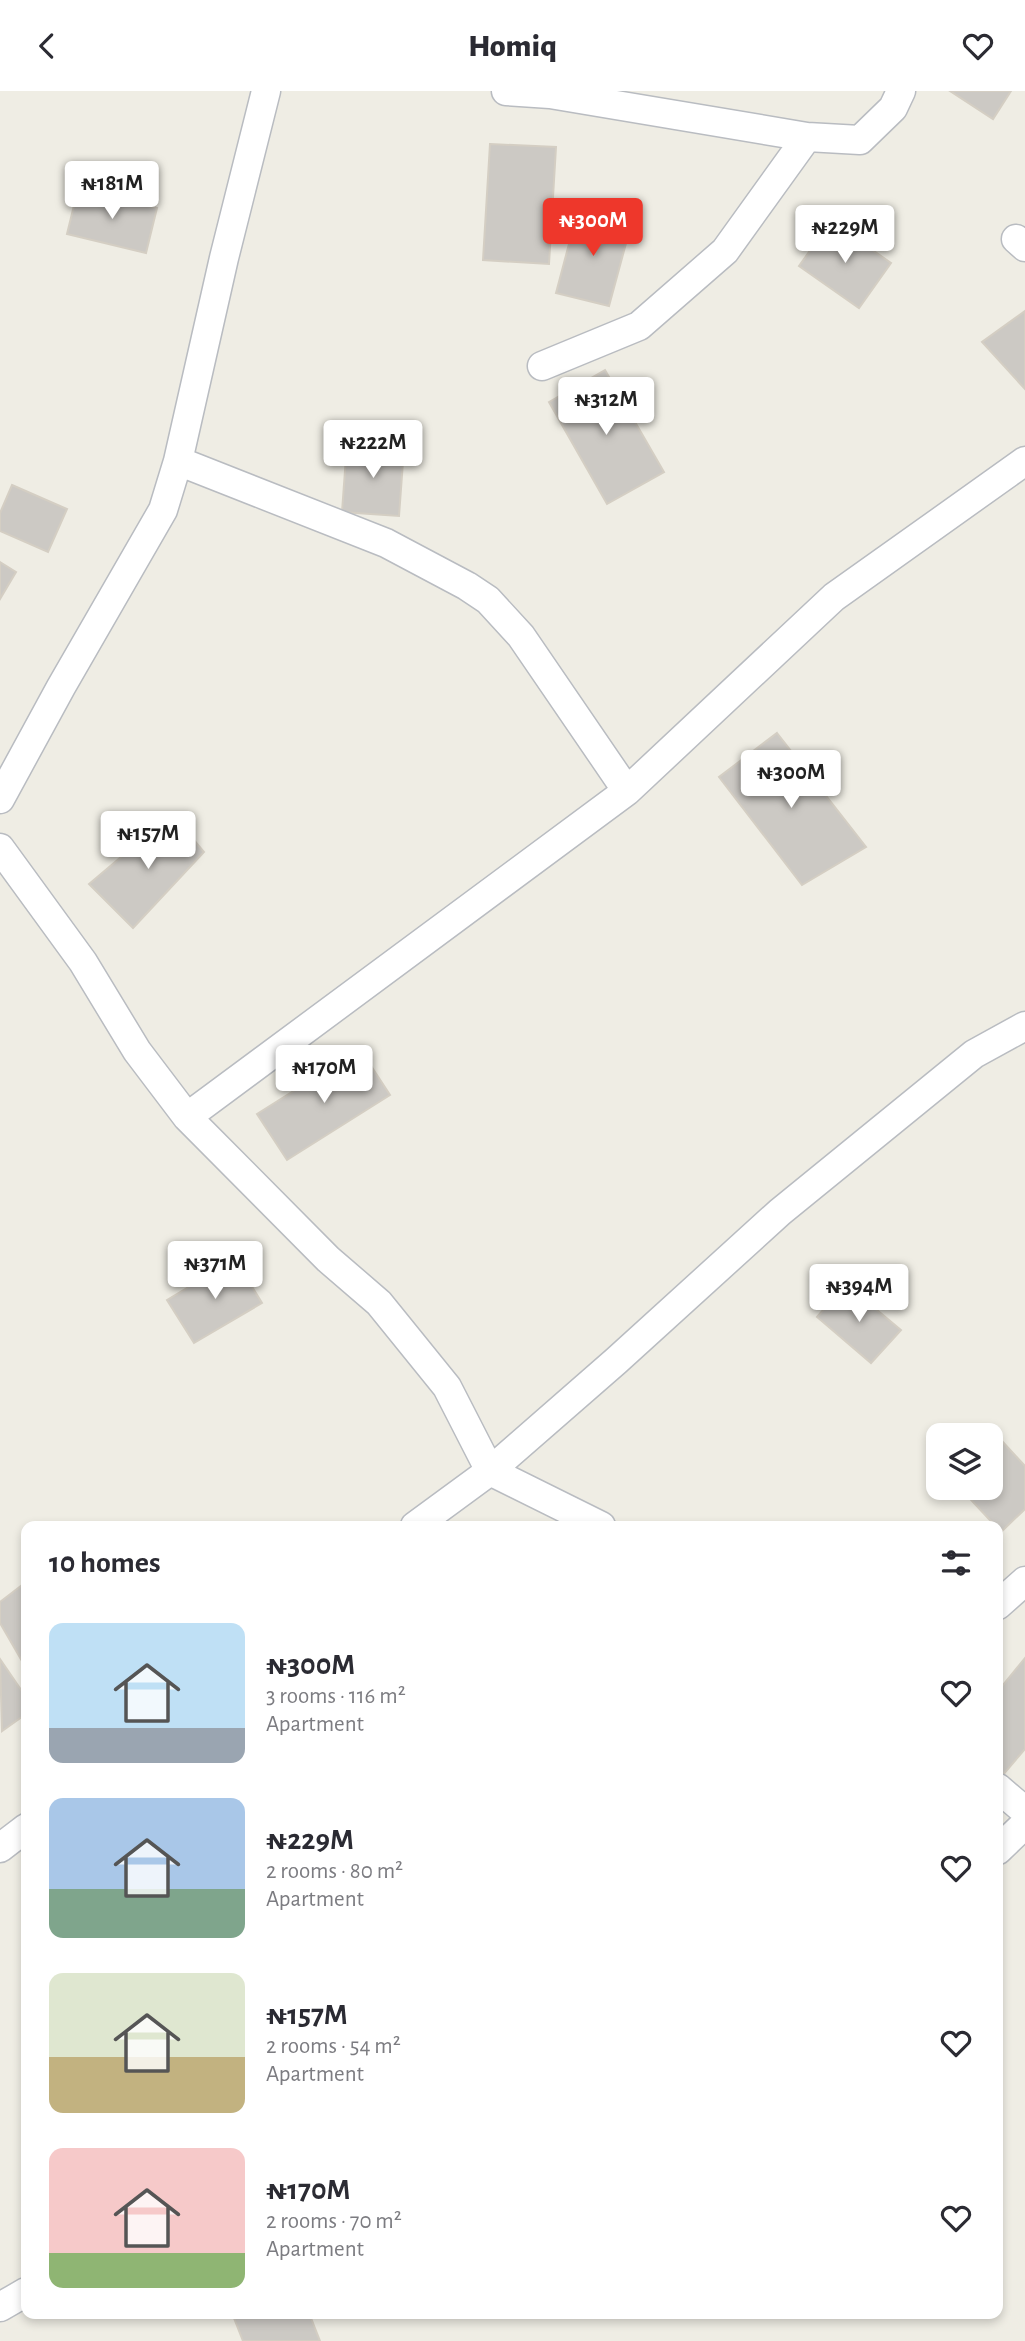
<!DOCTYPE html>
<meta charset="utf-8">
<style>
:root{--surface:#fff;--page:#f2f2f3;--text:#2b2b33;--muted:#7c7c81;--accent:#ee372b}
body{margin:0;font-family:"Alegreya Sans",sans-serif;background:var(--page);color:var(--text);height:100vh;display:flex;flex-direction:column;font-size:26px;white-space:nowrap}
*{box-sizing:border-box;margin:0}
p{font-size:23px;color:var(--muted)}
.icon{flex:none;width:38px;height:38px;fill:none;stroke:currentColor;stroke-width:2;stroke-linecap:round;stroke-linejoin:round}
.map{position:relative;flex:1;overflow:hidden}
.side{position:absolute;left:21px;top:1430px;width:982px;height:798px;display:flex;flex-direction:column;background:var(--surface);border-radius:14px;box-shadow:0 4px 10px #0003}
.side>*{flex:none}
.controls{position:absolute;left:926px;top:1332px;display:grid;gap:14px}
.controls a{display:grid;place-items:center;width:77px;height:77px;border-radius:14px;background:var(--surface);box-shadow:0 4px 10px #0003;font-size:35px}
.price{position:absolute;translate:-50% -60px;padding:0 16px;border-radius:7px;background:#fff;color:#222;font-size:23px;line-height:46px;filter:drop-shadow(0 2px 4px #0008)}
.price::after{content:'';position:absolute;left:50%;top:42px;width:21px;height:16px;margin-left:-10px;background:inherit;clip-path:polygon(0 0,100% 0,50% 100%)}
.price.on{background:var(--accent);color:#fff}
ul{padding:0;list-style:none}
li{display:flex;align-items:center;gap:21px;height:175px;padding:0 28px}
li span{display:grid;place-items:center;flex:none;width:196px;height:140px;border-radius:14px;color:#555}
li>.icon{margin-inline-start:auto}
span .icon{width:84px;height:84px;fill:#fffc;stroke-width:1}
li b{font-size:30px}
h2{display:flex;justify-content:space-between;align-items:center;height:84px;padding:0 28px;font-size:30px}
header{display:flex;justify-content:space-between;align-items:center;height:91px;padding:0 28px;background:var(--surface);font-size:32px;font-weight:800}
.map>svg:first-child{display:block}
.building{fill:#ccc9c4;stroke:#d4cec3;stroke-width:2}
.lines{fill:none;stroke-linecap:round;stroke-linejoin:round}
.street-casing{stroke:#b9bcc1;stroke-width:31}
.street{stroke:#fff;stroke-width:28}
</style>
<header><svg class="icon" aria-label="back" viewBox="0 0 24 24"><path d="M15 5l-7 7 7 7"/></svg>Homiq<svg class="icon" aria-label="heart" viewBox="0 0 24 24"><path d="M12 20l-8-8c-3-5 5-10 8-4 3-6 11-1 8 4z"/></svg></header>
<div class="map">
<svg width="1025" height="2250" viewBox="0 0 1025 2250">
<rect width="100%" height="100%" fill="#efede4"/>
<path class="building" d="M950,0H1011L993,28Z
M490,53L556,56L549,173L483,169Z
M78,98L157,117L146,162L67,143Z
M578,119L631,134L609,215L556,202Z
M831,130L891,172L859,217L799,175Z
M1025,220V298L982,251Z
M605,279L664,381L607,413L549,311Z
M347,352L404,357L399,425L342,421Z
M12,394L67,418L48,461L0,440V422Z
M0,471L16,481L0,508Z
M777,642L866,756L802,794L719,686Z
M172,723L204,761L133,837L89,793Z
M360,958L390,1004L287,1069L257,1023Z
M235,1168L262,1212L194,1252L167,1209Z
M846,1193L901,1239L871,1272L817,1226Z
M1001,1349L1025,1375V1418L1001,1441L959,1396H990V1359Z
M26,1491V1577L0,1532V1511Z
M1025,1567V1658L1002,1685L998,1681V1600Z
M0,1568L26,1606V1623L2,1640Z
M232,2222H309L320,2250H243Z"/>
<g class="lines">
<defs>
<path id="street" d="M506,0L550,3L807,46L860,49L893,17L901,0
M1016,148L1025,156
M542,275L639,235L725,160L807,46
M178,370L386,452L467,495L488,509L521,545L627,700
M0,708L61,596L163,419L178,370L224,167L266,0
M0,757L83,871L137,960L187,1026L328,1168L379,1212L447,1296L490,1380L601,1435
M187,1026L627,700L834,506L1025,370
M415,1435L490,1380L616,1270L780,1121L974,963L1025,935
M998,1514L1025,1490
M998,1697L1025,1720
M0,1757L26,1737
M998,1759L1025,1733
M0,2216L26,2201"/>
</defs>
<use href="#street" class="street-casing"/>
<use href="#street" class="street"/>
</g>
</svg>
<div class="controls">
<a><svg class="icon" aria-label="layers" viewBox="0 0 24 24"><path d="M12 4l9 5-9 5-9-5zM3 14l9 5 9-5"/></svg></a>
</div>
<b class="price" style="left:112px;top:130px">₦181M</b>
<b class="price on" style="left:593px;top:167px">₦300M</b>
<b class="price" style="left:845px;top:174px">₦229M</b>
<b class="price" style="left:606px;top:346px">₦312M</b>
<b class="price" style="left:373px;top:389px">₦222M</b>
<b class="price" style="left:791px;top:719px">₦300M</b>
<b class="price" style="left:148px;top:780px">₦157M</b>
<b class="price" style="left:324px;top:1014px">₦170M</b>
<b class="price" style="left:215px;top:1210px">₦371M</b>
<b class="price" style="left:859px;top:1233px">₦394M</b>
<section class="side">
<h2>10 homes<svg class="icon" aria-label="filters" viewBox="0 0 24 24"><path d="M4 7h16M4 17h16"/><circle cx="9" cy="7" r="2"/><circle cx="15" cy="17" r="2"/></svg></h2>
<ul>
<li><span style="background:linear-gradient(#bfe0f5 75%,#9aa5b1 0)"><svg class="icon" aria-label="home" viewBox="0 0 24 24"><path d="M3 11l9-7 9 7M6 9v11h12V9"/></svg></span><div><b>₦300M</b><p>3 rooms · 116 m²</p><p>Apartment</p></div><svg class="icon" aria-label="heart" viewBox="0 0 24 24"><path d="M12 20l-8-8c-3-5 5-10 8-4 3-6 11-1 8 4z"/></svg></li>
<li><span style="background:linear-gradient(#a9c7e8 65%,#7fa58c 0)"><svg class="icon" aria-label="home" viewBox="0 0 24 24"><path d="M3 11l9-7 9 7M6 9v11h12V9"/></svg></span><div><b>₦229M</b><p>2 rooms · 80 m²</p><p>Apartment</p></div><svg class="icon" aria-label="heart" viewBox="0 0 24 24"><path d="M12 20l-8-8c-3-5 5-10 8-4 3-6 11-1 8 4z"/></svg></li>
<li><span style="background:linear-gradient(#dfe7d0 60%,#c2b280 0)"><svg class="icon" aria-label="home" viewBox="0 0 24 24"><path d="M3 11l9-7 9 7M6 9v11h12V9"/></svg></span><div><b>₦157M</b><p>2 rooms · 54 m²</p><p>Apartment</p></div><svg class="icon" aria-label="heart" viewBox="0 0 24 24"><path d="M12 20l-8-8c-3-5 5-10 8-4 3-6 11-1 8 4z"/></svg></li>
<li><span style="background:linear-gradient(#f6c9c9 75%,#8fb573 0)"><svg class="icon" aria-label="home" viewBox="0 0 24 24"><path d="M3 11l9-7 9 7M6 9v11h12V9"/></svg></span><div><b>₦170M</b><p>2 rooms · 70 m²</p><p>Apartment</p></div><svg class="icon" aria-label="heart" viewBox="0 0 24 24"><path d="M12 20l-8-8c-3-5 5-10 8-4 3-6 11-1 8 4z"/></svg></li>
</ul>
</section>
</div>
